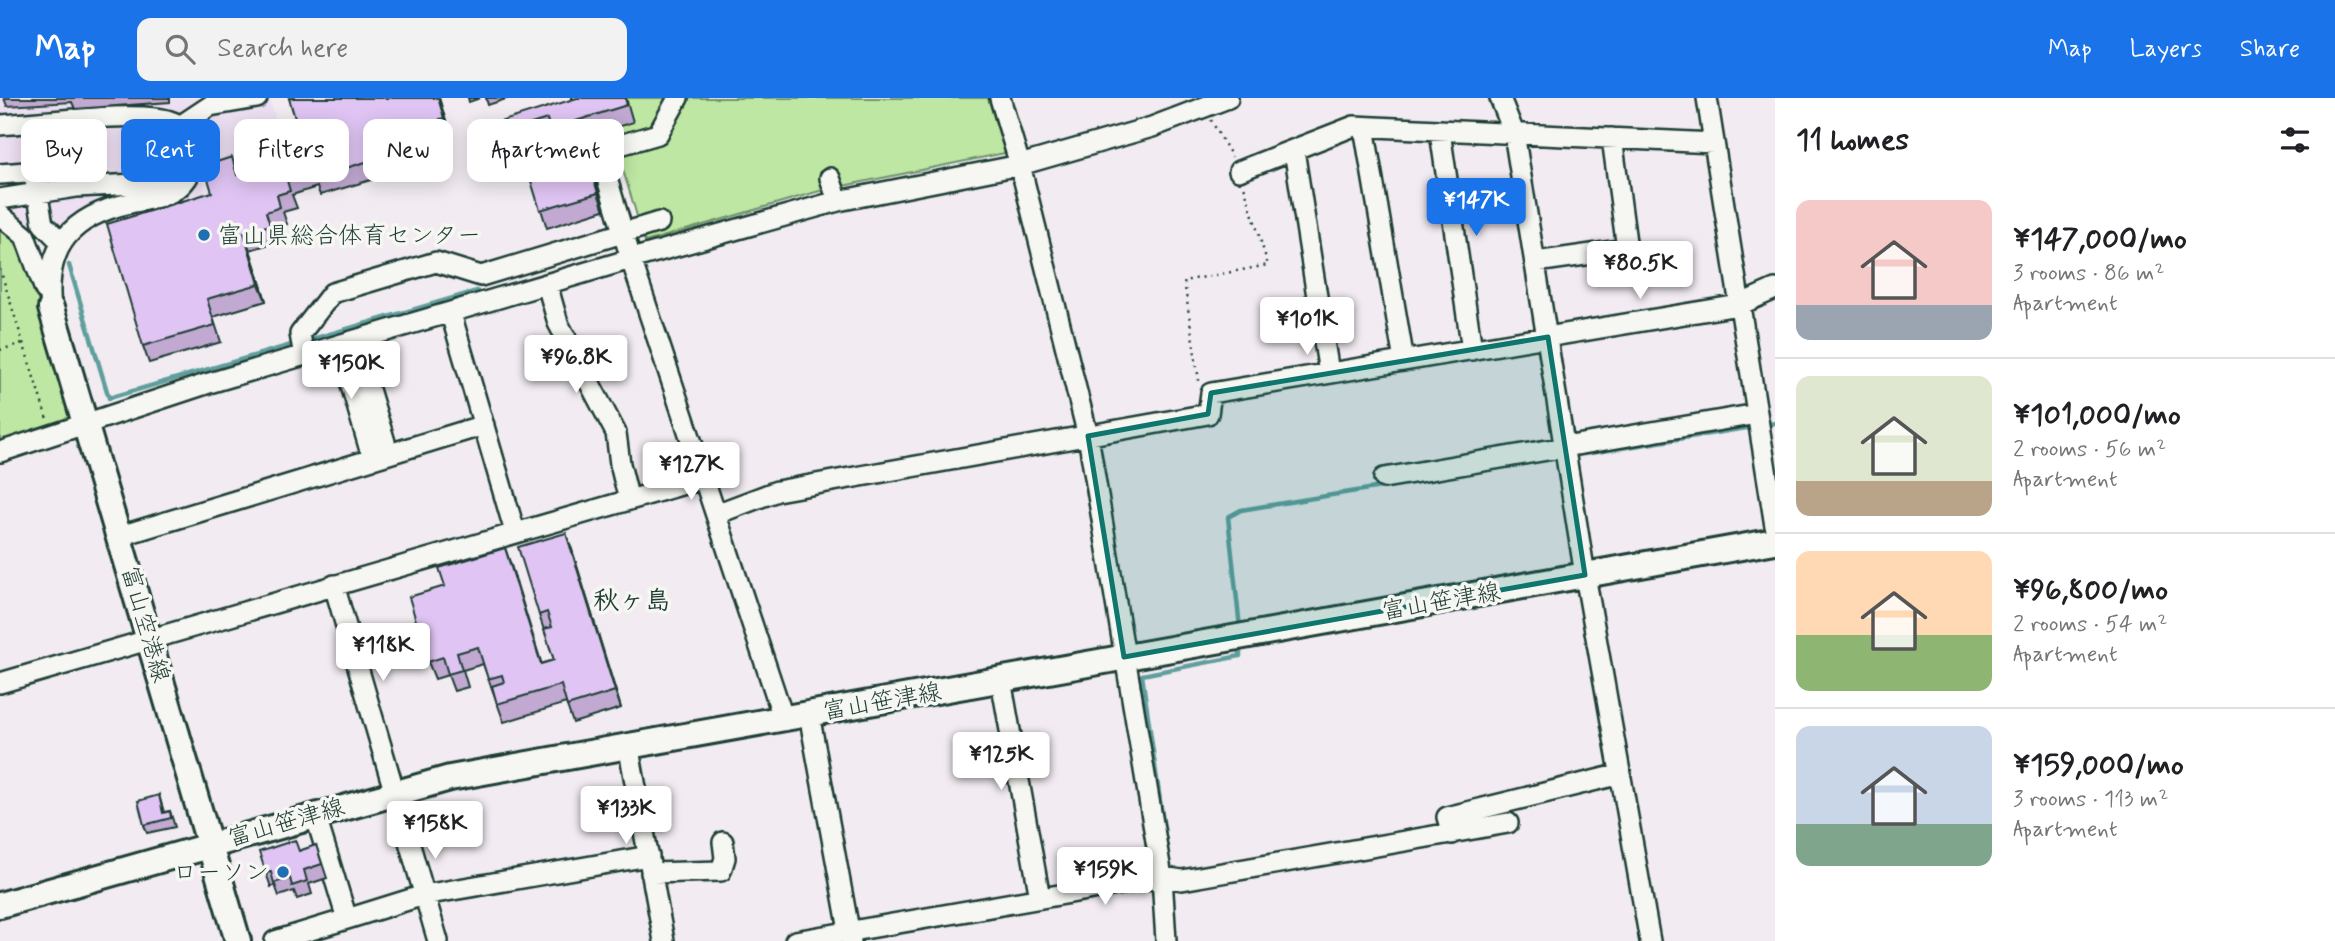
<!DOCTYPE html>
<meta charset="utf-8">
<style>
:root{--surface:#fff;--page:#f2f2f2;--text:#202124;--muted:#757577;--line:#e0e0e0;--accent:#1a73e8}
body{margin:0;font-family:Mynerve,"Klee One",sans-serif;background:var(--page);color:var(--text);height:100vh;display:flex;flex-direction:column;font-size:26px;white-space:nowrap}
*{box-sizing:border-box;margin:0}
p{font-size:23px;color:var(--muted)}
.icon{flex:none;width:38px;height:38px;fill:none;stroke:currentColor;stroke-width:2;stroke-linecap:round;stroke-linejoin:round}
.map{position:relative;flex:1;overflow:hidden}
.drawer{display:flex;flex-direction:column;background:var(--surface);width:560px}
.drawer>*{flex:none}
.hud{position:absolute;left:21px;top:21px;width:665px;height:63px;display:flex;gap:14px}
.price{position:absolute;translate:-50% -60px;padding:0 16px;border-radius:7px;background:#fff;color:#222;font-size:23px;line-height:46px;filter:drop-shadow(0 2px 4px #0008)}
.price::after{content:'';position:absolute;left:50%;top:42px;width:21px;height:16px;margin-left:-10px;background:inherit;clip-path:polygon(0 0,100% 0,50% 100%)}
.price.on{background:var(--accent);color:#fff}
ul{padding:0;list-style:none}
li{display:flex;align-items:center;gap:21px;height:175px;padding:0 21px}
li+li{border-top:2px solid var(--line)}
li span{display:grid;place-items:center;flex:none;width:196px;height:140px;border-radius:14px;color:#555}
li>.icon{margin-inline-start:auto}
span .icon{width:84px;height:84px;fill:#fffc;stroke-width:1}
li b{font-size:30px}
h2{display:flex;justify-content:space-between;align-items:center;height:84px;padding:0 21px;font-size:30px}
.pill{padding:0 24px;border-radius:14px;background:var(--surface);box-shadow:0 4px 18px #0003;font-size:24px;line-height:63px}
.pill.on{background:var(--accent);color:#fff}
header{display:flex;align-items:center;gap:42px;box-sizing:border-box;height:98px;padding:0 35px;background:var(--accent);color:#fff}
header strong{font-size:33px}
nav{display:flex;gap:38px;margin-inline-start:auto;font-size:24px}
.search{width:490px;height:63px;background:var(--page);display:flex;align-items:center;gap:18px;box-sizing:border-box;padding:0 24px;border-radius:14px;color:var(--muted);font-size:26px}
main{display:flex;flex:1;min-height:0}
.map>svg:first-child{display:block}
.built{fill:#ede0f3}
.green{fill:#bee7a3;stroke:#6e926c;stroke-width:2}
.lines{fill:none;stroke-linecap:round;stroke-linejoin:round}
.stream{stroke:#619e9d;stroke-width:4.5}
.minor-casing{stroke:#1f3d34;stroke-width:24}
.major-casing{stroke:#1f3d34;stroke-width:30}
.path{stroke:#1f3d34;stroke-width:2.5;stroke-dasharray:2 5;stroke-linecap:butt}
.minor{stroke:#f6f6f2;stroke-width:19}
.major{stroke:#f6f6f2;stroke-width:24}
.wall{fill:#c1a9d2;stroke:#1f3d34;stroke-width:2}
.shaded-wall{fill:#9d8aab;stroke:#1f3d34;stroke-width:2}
.building{fill:#e0c5f4;stroke:#1f3d34;stroke-width:2}
.marked{fill:#0f766e;fill-opacity:0.2;stroke:#0f766e;stroke-width:5;stroke-linejoin:round}
.poi-dot{fill:#1f6fb2;stroke:#f6f6f2;stroke-width:2.5}
.labels{text-anchor:middle;stroke-width:7;stroke-linejoin:round;paint-order:stroke}
.poi-label{font-size:24px;fill:#1f3d34;stroke:#f6f6f2;text-anchor:start}
.street-label{font-size:24px;fill:#1f3d34;stroke:#f6f6f2}
.neighbourhood-label{font-size:26px;font-weight:bold;fill:#1f3d34;stroke:#f6f6f2}
</style>
<header>
<strong>Map</strong>
<div class="search"><svg class="icon" aria-label="search" viewBox="0 0 24 24"><circle cx="10" cy="10" r="6"/><path d="M15 15l6 6"/></svg>Search here</div>
<nav><a>Map</a><a>Layers</a><a>Share</a></nav>
</header>
<main>
<div class="map">
<svg width="1775" height="843" viewBox="0 0 1775 843">
<rect width="100%" height="100%" fill="#f2ecf2"/>
<filter id="ink" filterUnits="userSpaceOnUse"><feTurbulence type="fractalNoise" baseFrequency=".0143" numOctaves="2"/><feDisplacementMap in="SourceGraphic" scale="14" xChannelSelector="R" yChannelSelector="G"/><feConvolveMatrix kernelMatrix="1 2 1 2 8 2 1 2 1" color-interpolation-filters="sRGB"/></filter>
<g filter="url(#ink)">
<path class="built" d="M0,0H270L284,55L205,78L204,95L0,146Z"/>
<path class="green" d="M601,0H988L1005,55L823,92L645,144Z
M0,126L23,152L73,318L70,326L0,346Z"/>
<g class="lines">
<path class="stream" d="M69,167L109,300L298,245
M306,243L477,193
M1765,327L1775,325
M1571,358L1753,329
M1240,530L1228,419L1241,412L1387,388
M1168,758L1142,577L1240,558V546
M1172,784L1173,804"/>
<defs>
<path id="minor" d="M583,0L631,161L783,619
M1000,0L1020,67L1088,338L1162,779L1166,843
M1500,0L1514,35L1585,477L1650,843
M1707,0L1775,428
M0,27C36,25 142,12 170,23C183,27 191,36 194,49C196,64 191,78 180,88C167,100 147,101 130,105C72,118 44,148 51,210
M180,28L210,8L257,0
M1364,29L1404,263
M1440,34L1472,252
M1294,52L1329,275
M599,53L658,36L678,0
M1239,73L1354,28L1714,45
M0,76L26,74L34,77L43,126L61,144
M830,80L838,103
M0,101L76,89L175,84
M0,117L25,138L45,192
M1536,164L1627,151L1612,40
M547,186L558,225L616,335L620,366L629,402
M451,216L515,434
M362,241L369,263L346,270L369,349L378,346L381,357
M304,258L300,236L332,195L436,164L481,178L659,124
M361,265L385,344L378,346
M0,354L206,286L631,161L838,103L1020,67L1152,29L1228,0
M1384,380L1757,316
M716,416L777,393L1208,316L1211,295L1739,207L1775,191
M120,438L484,327
M334,487L438,843
M1001,582L1040,800
M0,585L705,380
M809,616L851,843
M628,646L664,843
M1452,736L1447,719L1621,676
M651,775L721,773L725,760L723,744
M347,821L424,797L649,758
M275,843L347,821L315,716
M795,843L1162,779L1182,782L1508,725"/>
<path id="major" d="M51,210L238,843
M0,807L450,680L1775,443"/>
</defs>
<use href="#minor" class="minor-casing"/>
<use href="#major" class="major-casing"/>
<path class="path" d="M1211,22L1232,59
M0,171L47,321
M0,252L23,245
M1199,283L1184,183L1268,167L1244,88"/>
<use href="#minor" class="minor"/>
<use href="#major" class="major"/>
</g>
<path class="wall" d="M4,0H170V4L75,11L72,4L7,8Z
M289,0H439L450,37L446,38L452,58L320,97L317,89L292,97L297,110L283,114L287,126L272,131L276,144L250,152L266,203L213,219L221,244L149,265L143,248L212,94L239,77L285,70L308,63Z
M468,0H480L469,4Z
M486,0H509L488,7Z
M577,0H626L633,24L582,40L604,112L547,130L521,49L496,56L490,39Z
M505,450L541,566L554,562L539,517L572,452L621,610L573,625L566,605L504,624L483,566L463,572L468,589L454,593L448,577L435,581L428,564L445,488Z
M159,697L164,714L170,713L175,729L147,735L144,727Z
M316,747L327,780L309,786L312,796L297,801L294,793L279,798L275,787L271,789L266,775L299,753Z"/>
<path class="shaded-wall" d="M438,0H439L450,37L444,20Z
M576,23L582,40L604,112L598,95Z
M244,135L250,152L266,203L259,186Z
M566,435L572,452L621,610L615,593Z
M505,450L511,467L547,583L541,566Z"/>
<path class="building" d="M289,0H438L444,20L440,21L445,40L313,80L311,72L286,79L290,93L277,97L280,109L266,114L270,127L244,135L259,186L207,201L215,227L143,248L107,126L212,94L204,68L232,59L237,77L283,64L285,70L308,63Z
M577,0H625L627,7L576,23L598,95L540,112L519,44L551,34L547,21L490,39L487,28Z
M566,435L615,593L567,608L561,587L497,606L492,588L504,584L502,577L488,581L478,549L457,555L462,572L448,576L443,559L428,564L409,499L445,488L439,470L505,450L541,566L554,562L544,531L552,529L547,514L539,517L518,449Z
M159,697L163,715L170,713L171,720L144,727L138,703Z
M295,742L299,753L316,747L322,766L304,772L307,783L292,788L290,780L274,785L271,774L266,775L259,754Z"/>
</g>
<path class="marked" d="M1548,239L1585,477L1124,559L1088,338L1208,316L1211,295Z"/>
<g class="poi-dot">
<circle cx="204" cy="137" r="7"/>
<circle cx="283" cy="774" r="7"/>
</g>
<g class="labels">
<g class="poi-label">
<text x="218" y="145">富山県総合体育センター</text>
<text x="269" y="782" text-anchor="end">ローソン</text>
</g>
<g class="street-label">
<text transform="translate(1441 503) rotate(-10)" y="8">富山笹津線</text>
<text transform="translate(146 526) rotate(74)" y="8">富山空港線</text>
<text transform="translate(882 603) rotate(-10)" y="8">富山笹津線</text>
<text transform="translate(286 724) rotate(-16)" y="8">富山笹津線</text>
</g>
<g class="neighbourhood-label">
<text x="632" y="511">秋ヶ島</text>
</g>
</g>
</svg>
<b class="price on" style="left:1476px;top:140px">¥147K</b>
<b class="price" style="left:1640px;top:203px">¥80.5K</b>
<b class="price" style="left:1307px;top:259px">¥101K</b>
<b class="price" style="left:576px;top:297px">¥96.8K</b>
<b class="price" style="left:351px;top:303px">¥150K</b>
<b class="price" style="left:691px;top:404px">¥127K</b>
<b class="price" style="left:383px;top:585px">¥118K</b>
<b class="price" style="left:1001px;top:694px">¥125K</b>
<b class="price" style="left:626px;top:748px">¥133K</b>
<b class="price" style="left:435px;top:763px">¥158K</b>
<b class="price" style="left:1105px;top:809px">¥159K</b>
<div class="hud">
<a class="pill">Buy</a>
<a class="pill on">Rent</a>
<a class="pill">Filters</a>
<a class="pill">New</a>
<a class="pill">Apartment</a>
</div>
</div>
<section class="drawer">
<h2>11 homes<svg class="icon" aria-label="filters" viewBox="0 0 24 24"><path d="M4 7h16M4 17h16"/><circle cx="9" cy="7" r="2"/><circle cx="15" cy="17" r="2"/></svg></h2>
<ul>
<li><span style="background:linear-gradient(#f6c9c9 75%,#9aa5b1 0)"><svg class="icon" aria-label="home" viewBox="0 0 24 24"><path d="M3 11l9-7 9 7M6 9v11h12V9"/></svg></span><div><b>¥147,000/mo</b><p>3 rooms · 86 m²</p><p>Apartment</p></div></li>
<li><span style="background:linear-gradient(#dfe7d0 75%,#b9a48a 0)"><svg class="icon" aria-label="home" viewBox="0 0 24 24"><path d="M3 11l9-7 9 7M6 9v11h12V9"/></svg></span><div><b>¥101,000/mo</b><p>2 rooms · 56 m²</p><p>Apartment</p></div></li>
<li><span style="background:linear-gradient(#ffd9b3 60%,#8fb573 0)"><svg class="icon" aria-label="home" viewBox="0 0 24 24"><path d="M3 11l9-7 9 7M6 9v11h12V9"/></svg></span><div><b>¥96,800/mo</b><p>2 rooms · 54 m²</p><p>Apartment</p></div></li>
<li><span style="background:linear-gradient(#c9d6e8 70%,#7fa58c 0)"><svg class="icon" aria-label="home" viewBox="0 0 24 24"><path d="M3 11l9-7 9 7M6 9v11h12V9"/></svg></span><div><b>¥159,000/mo</b><p>3 rooms · 113 m²</p><p>Apartment</p></div></li>
</ul>
</section>
</main>
